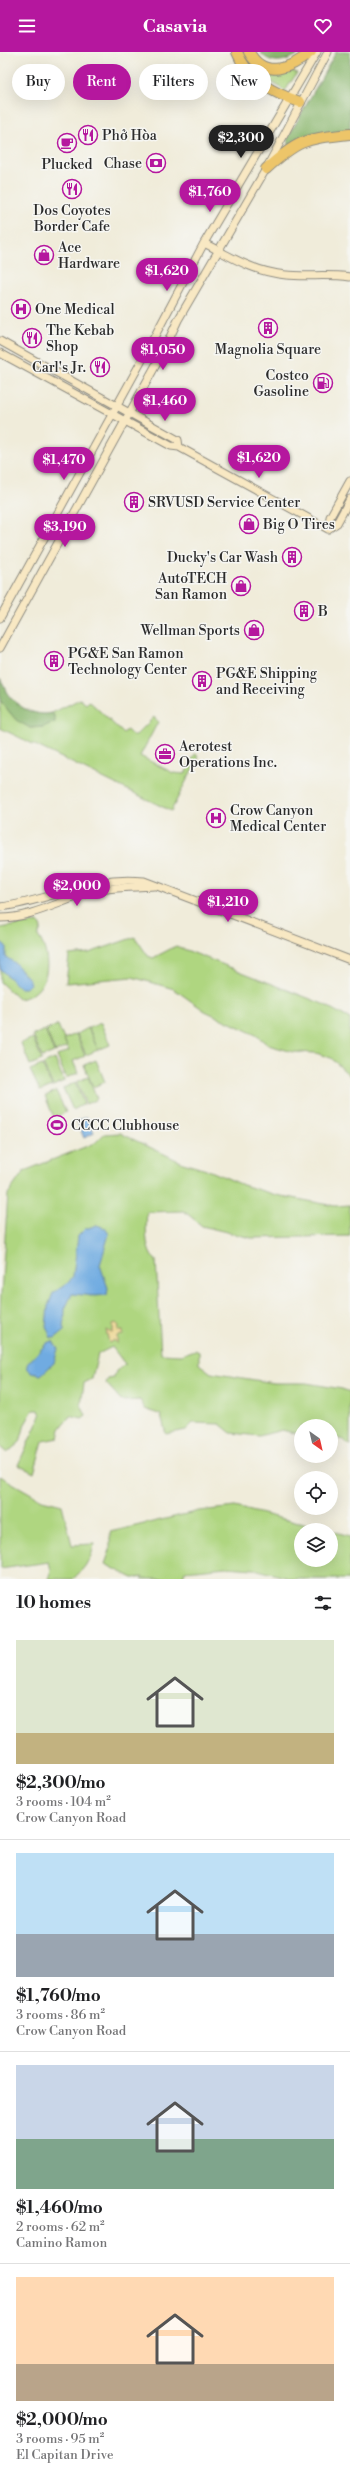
<!DOCTYPE html>
<meta charset="utf-8">
<style>
:root{--surface:#fff;--page:#f6f6f6;--text:#202124;--muted:#757577;--line:#e0e0e0;--accent:#b5179e}
body{margin:0;font-family:"Libre Bodoni",serif;background:var(--page);color:var(--text);height:100vh;display:flex;flex-direction:column;font-size:15px;white-space:nowrap}
*{box-sizing:border-box;margin:0}
p{font-size:13px;color:var(--muted)}
.icon{flex:none;width:22px;height:22px;fill:none;stroke:currentColor;stroke-width:2;stroke-linecap:round;stroke-linejoin:round}
.map{position:relative;height:1527px;overflow:hidden}
.side{display:flex;flex-direction:column;background:var(--surface);flex:1}
.side>*{flex:none}
.guide{position:absolute;left:12px;top:12px;width:326px;height:36px;display:flex;gap:8px}
.needle{width:26px;rotate:146deg}
.fabs{position:absolute;left:294px;top:1367px;display:grid;gap:8px}
.fabs a{display:grid;place-items:center;width:44px;height:44px;border-radius:50%;background:var(--surface);box-shadow:0 4px 16px #0002;font-size:20px}
.price{position:absolute;translate:-50% -34px;padding:0 9px;border-radius:14px;background:var(--accent);color:#fff;font-size:13px;line-height:26px;filter:drop-shadow(0 1px 2px #0008)}
.price::after{content:'';position:absolute;left:50%;top:24px;width:12px;height:9px;margin-left:-6px;background:inherit;clip-path:polygon(0 0,100% 0,50% 100%)}
.price.active{background:#222;color:#fff}
ul{padding:0;list-style:none}
li{display:grid;align-content:center;gap:8px;height:212px;padding:0 16px}
li+li{border-top:1px solid var(--line)}
li span{display:grid;place-items:center;height:124px;border-radius:0px;color:#555}
li>.icon{margin-inline-start:auto}
span .icon{width:72px;height:72px;fill:#fffc;stroke-width:1}
li b{font-size:17px}
h2{display:flex;justify-content:space-between;align-items:center;height:48px;padding:0 16px;font-size:17px}
.pill{padding:0 14px;border-radius:18px;background:var(--surface);box-shadow:0 4px 16px #0002;font-size:14px;line-height:36px}
.pill.active{background:var(--accent);color:#fff}
header{display:flex;justify-content:space-between;align-items:center;height:52px;padding:0 16px;background:var(--accent);color:#fff;font-size:18px;font-weight:700}
.map>svg:first-child{display:block}
.green{fill:#afd680;stroke:#6d8056}
.forest{fill:#8bb76e;stroke:#5b714c}
.sand{fill:#eeda9e;stroke:#8c8264}
.water{fill:#70abe1;stroke:#4e6b86}
.lines{fill:none;stroke-linecap:round;stroke-linejoin:round}
.secondary-casing{stroke:#8e8c82;stroke-width:9}
.highway-casing{stroke:#8e8c82;stroke-width:12}
.secondary{stroke:#f8e8c3;stroke-width:7}
.highway{stroke:#edc569;stroke-width:10}
.labels{text-anchor:middle;stroke-width:3;stroke-linejoin:round;paint-order:stroke}
.poi-label{font-size:14px;fill:#2b2b2b;stroke:#f6f6f2;text-anchor:start}
</style>
<header><svg class="icon" aria-label="menu" viewBox="0 0 24 24"><path d="M4 6h16M4 12h16M4 18h16"/></svg>Casavia<svg class="icon" aria-label="heart" viewBox="0 0 24 24"><path d="M12 20l-8-8c-3-5 5-10 8-4 3-6 11-1 8 4z"/></svg></header>
<div class="map">
<svg width="350" height="1527" viewBox="0 0 350 1527">
<rect width="100%" height="100%" fill="#f6f6f2"/>
<filter id="ink" filterUnits="userSpaceOnUse"><feTurbulence type="fractalNoise" baseFrequency=".025" numOctaves="2"/><feDisplacementMap in="SourceGraphic" scale="8" xChannelSelector="R" yChannelSelector="G"/><feConvolveMatrix kernelMatrix="1 2 1 2 8 2 1 2 1" color-interpolation-filters="sRGB"/></filter>
<filter id="wash" filterUnits="userSpaceOnUse"><feTurbulence type="fractalNoise" baseFrequency=".012" numOctaves="4" result="noise"/><feDisplacementMap in="SourceGraphic" scale="16" xChannelSelector="R" yChannelSelector="G"/><feGaussianBlur stdDeviation="0.9" result="paint"/><feColorMatrix in="noise" values="0 0 0 0 0 0 0 0 0 0 0 0 0 0 0 0 0 1.4 0 .05"/><feComposite in="paint" operator="in"/></filter>
<g filter="url(#wash)">
<rect width="100%" height="100%" fill="#f0ecda"/>
<path class="green" d="M259,17L275,21L293,19L297,21L285,39L257,20Z
M80,647L86,652L89,649L123,681L127,678L134,685L154,665L158,670L140,704L173,721L185,722L195,702L199,704L171,759L0,676V648L11,662L30,676L43,675L55,665L52,661Z
M38,870L41,876L38,884C54,906 49,944 18,947L0,930V876Z
M135,885L148,904L153,906L176,894L323,952L350,967V1024L331,1006L316,1001L293,1000L268,993L256,983L205,959L174,937L132,925L66,931L69,903L89,901Z
M101,971L110,993L98,998L89,976Z
M58,973L67,995L55,1000L46,978Z
M88,976L98,998L86,1003L77,982Z
M45,978L54,1000L42,1005L33,983Z
M76,982L85,1004L73,1009L78,1021L66,1026L57,1004L69,999L64,987Z
M33,986L42,1008L30,1013L21,991Z
M55,1007L64,1029L53,1034L43,1012Z
M96,1008L105,1030L93,1035L84,1013Z
M42,1013L52,1034L40,1039L30,1018Z
M88,1025L97,1047L86,1052L76,1030Z
M75,1031L84,1052L73,1058L63,1036Z
M56,1039L66,1060L54,1066L45,1044Z
M120,1081L183,1111L213,1120L243,1133L276,1143L335,1154L350,1153V1184L251,1186L202,1174L184,1159L147,1160C146,1172 144,1201 156,1208L161,1302L181,1303L195,1298L199,1300V1312L211,1321L274,1331H306L342,1337L350,1340V1394L344,1388L331,1385V1374H301V1383L282,1378L259,1384L231,1381L220,1372L193,1371L186,1378L166,1382L161,1363L145,1357L140,1348L122,1349L106,1331L108,1327L114,1326L116,1319L125,1312L112,1295L98,1302L92,1327L84,1331L81,1353L86,1364L82,1367L70,1364L60,1377L58,1386L43,1389L34,1421L18,1413L41,1363L39,1358H33L25,1372L20,1390L7,1401L0,1395V1257L8,1142L24,1119L95,1091L104,1082Z
M0,1424L42,1448L62,1453L72,1493L94,1492C92,1507 84,1517 73,1527H48L51,1518L49,1510L0,1517Z
M235,1455L327,1478H301V1508H331V1479L350,1484V1527H293L254,1517L226,1515L185,1519L182,1527H142L143,1525L133,1526L105,1512L110,1498V1480L199,1459Z"/>
<path class="forest" d="M260,0H302C289,9 271,15 260,0Z
M336,0H350V78L289,93L287,87Z
M0,626C3,631 4,636 7,641C17,655 35,665 52,661L55,665V670L43,675L30,676L16,668L0,648Z"/>
<path class="sand" d="M116,1271L119,1274L118,1279H123V1283L117,1284V1292L114,1288L109,1291L106,1278L113,1281V1272Z"/>
<path class="water" d="M0,889L6,894V905L15,911L30,928V932L26,936H20L0,917Z
M87,1065L94,1081L84,1086L77,1069Z
M97,1173L105,1176L109,1182L100,1213L108,1236L107,1243L95,1244L72,1242L65,1257L64,1279L55,1286H51L46,1274L48,1254L53,1241L68,1231L73,1224L78,1184L85,1177Z
M53,1289L58,1297L54,1311L41,1323L32,1321L28,1317L27,1312L47,1291Z"/>
</g>
<g filter="url(#ink)">
<g class="lines">
<defs>
<path id="secondary" d="M204,191C231,205 254,220 286,223C307,225 329,222 350,225
M0,289L178,388L179,395
M0,301L171,394L179,395L328,477
M328,477L330,465L350,429
M328,477L337,471L350,447
M0,566L141,310L204,191L317,0
M0,596L163,300L178,268L266,117L328,0
M0,855C52,849 89,823 144,829L350,908
M0,866C31,866 60,849 89,841C110,835 132,835 154,834"/>
<path id="highway" d="M237,0C248,28 273,41 300,50
M249,0C264,28 292,16 311,0
M266,117C300,86 306,87 350,82"/>
</defs>
<use href="#secondary" class="secondary-casing"/>
<use href="#highway" class="highway-casing"/>
<use href="#secondary" class="secondary"/>
<use href="#highway" class="highway"/>
</g>
</g>
<defs>
<symbol id="restaurant-ring" viewBox="-11 -11 22 22"><circle r="9.5" fill="#f6f6f2" stroke="#b5179e" stroke-width="1.5"/><path d="M-5-6h1v4h1v-4h1v4h1v-4h1v5L-1.5 .5V6h-2V.5L-5-1ZM5-6V6H3V1.5H1.5Q1.5-4 5-6Z" fill="#b5179e"/></symbol>
<symbol id="cafe-ring" viewBox="-11 -11 22 22"><circle r="9.5" fill="#f6f6f2" stroke="#b5179e" stroke-width="1.5"/><path d="M-5.5-4.5H6V0H3Q3 3.5 0 3.5H-2.5Q-5.5 3.5-5.5 0ZM3-3.2v2h1.7v-2ZM-6 4.5H4V6H-6Z" fill="#b5179e"/></symbol>
<symbol id="bank-ring" viewBox="-11 -11 22 22"><circle r="9.5" fill="#f6f6f2" stroke="#b5179e" stroke-width="1.5"/><path d="M-6-4H6V4H-6ZM0-2.3a2.3 2.3 0 1 0 0 4.6a2.3 2.3 0 1 0 0-4.6Z" fill="#b5179e"/></symbol>
<symbol id="shop-ring" viewBox="-11 -11 22 22"><circle r="9.5" fill="#f6f6f2" stroke="#b5179e" stroke-width="1.5"/><path d="M-5-2.5h2.3a2.7 3.5 0 0 1 5.4 0H5L5.5 6h-11ZM-1.5-2.5h3a1.5 2.3 0 0 0-3 0Z" fill="#b5179e"/></symbol>
<symbol id="hospital-ring" viewBox="-11 -11 22 22"><circle r="9.5" fill="#f6f6f2" stroke="#b5179e" stroke-width="1.5"/><path d="M-5-5h3v3.5h4V-5h3V5h-3V1.5h-4V5h-3Z" fill="#b5179e"/></symbol>
<symbol id="building-ring" viewBox="-11 -11 22 22"><circle r="9.5" fill="#f6f6f2" stroke="#b5179e" stroke-width="1.5"/><path d="M-4-6H4V6H1V3H-1V6H-4ZM-2.5-4.3h1.7v1.8h-1.7ZM.8-4.3h1.7v1.8H.8ZM-2.5-1h1.7V.8h-1.7ZM.8-1h1.7V.8H.8Z" fill="#b5179e"/></symbol>
<symbol id="fuel-ring" viewBox="-11 -11 22 22"><circle r="9.5" fill="#f6f6f2" stroke="#b5179e" stroke-width="1.5"/><path d="M-5.5-6h7V0h2V4h1.3V-2.5L3-4.5l.8-.8L6-3V5H2.5V1h-1V6h-7ZM-4.2-4.7v3.2H.2V-4.7Z" fill="#b5179e"/></symbol>
<symbol id="office-ring" viewBox="-11 -11 22 22"><circle r="9.5" fill="#f6f6f2" stroke="#b5179e" stroke-width="1.5"/><path d="M-6-3h4V-5.5h4V-3h4V5H-6ZM-1-4.5V-3h2v-1.5ZM-6 0V1H6V0Z" fill="#b5179e"/></symbol>
<symbol id="stadium-ring" viewBox="-11 -11 22 22"><circle r="9.5" fill="#f6f6f2" stroke="#b5179e" stroke-width="1.5"/><path d="M0-5a6.5 5 0 1 0 0 10a6.5 5 0 1 0 0-10ZM-3.5-1.8h7v3.6h-7Z" fill="#b5179e"/></symbol>
</defs>
<g fill-rule="evenodd">
<use href="#restaurant-ring" x="77" y="72" width="22" height="22"/>
<use href="#cafe-ring" x="56" y="80" width="22" height="22"/>
<use href="#bank-ring" x="145" y="100" width="22" height="22"/>
<use href="#restaurant-ring" x="61" y="126" width="22" height="22"/>
<use href="#shop-ring" x="33" y="192" width="22" height="22"/>
<use href="#hospital-ring" x="10" y="246" width="22" height="22"/>
<use href="#building-ring" x="257" y="265" width="22" height="22"/>
<use href="#restaurant-ring" x="21" y="275" width="22" height="22"/>
<use href="#restaurant-ring" x="89" y="304" width="22" height="22"/>
<use href="#fuel-ring" x="312" y="320" width="22" height="22"/>
<use href="#building-ring" x="123" y="439" width="22" height="22"/>
<use href="#shop-ring" x="238" y="461" width="22" height="22"/>
<use href="#building-ring" x="281" y="494" width="22" height="22"/>
<use href="#shop-ring" x="230" y="523" width="22" height="22"/>
<use href="#building-ring" x="293" y="548" width="22" height="22"/>
<use href="#shop-ring" x="243" y="567" width="22" height="22"/>
<use href="#building-ring" x="43" y="598" width="22" height="22"/>
<use href="#building-ring" x="191" y="618" width="22" height="22"/>
<use href="#office-ring" x="154" y="691" width="22" height="22"/>
<use href="#hospital-ring" x="205" y="755" width="22" height="22"/>
<use href="#stadium-ring" x="46" y="1062" width="22" height="22"/>
</g>
<g class="labels">
<g class="poi-label">
<text x="102" y="88">Phở Hòa</text>
<text x="142" y="116" text-anchor="end">Chase</text>
<text x="67" y="117" text-anchor="middle">Plucked</text>
<text x="72" y="163" text-anchor="middle">Dos Coyotes<tspan x="72" dy="16">Border Cafe</tspan></text>
<text x="58" y="200">Ace<tspan x="58" dy="16">Hardware</tspan></text>
<text x="35" y="262">One Medical</text>
<text x="46" y="283">The Kebab<tspan x="46" dy="16">Shop</tspan></text>
<text x="268" y="302" text-anchor="middle">Magnolia Square</text>
<text x="86" y="320" text-anchor="end">Carl's Jr.</text>
<text x="309" y="328" text-anchor="end">Costco<tspan x="309" dy="16">Gasoline</tspan></text>
<text x="148" y="455">SRVUSD Service Center</text>
<text x="263" y="477">Big O Tires</text>
<text x="278" y="510" text-anchor="end">Ducky's Car Wash</text>
<text x="227" y="531" text-anchor="end">AutoTECH<tspan x="227" dy="16">San Ramon</tspan></text>
<text x="318" y="564">B</text>
<text x="240" y="583" text-anchor="end">Wellman Sports</text>
<text x="68" y="606">PG&amp;E San Ramon<tspan x="68" dy="16">Technology Center</tspan></text>
<text x="216" y="626">PG&amp;E Shipping<tspan x="216" dy="16">and Receiving</tspan></text>
<text x="179" y="699">Aerotest<tspan x="179" dy="16">Operations Inc.</tspan></text>
<text x="230" y="763">Crow Canyon<tspan x="230" dy="16">Medical Center</tspan></text>
<text x="71" y="1078">CCCC Clubhouse</text>
</g>
</g>
</svg>
<div class="fabs">
<a><svg class="needle" viewBox="-14 -14 28 28"><path d="M0-13l5 13h-10z" fill="#e53935"/><path d="M0 13l5-13h-10z" fill="#757577"/></svg></a>
<a><svg class="icon" aria-label="locate" viewBox="0 0 24 24"><circle cx="12" cy="12" r="6"/><path d="M12 2v4M12 18v4M2 12h4M18 12h4"/></svg></a>
<a><svg class="icon" aria-label="layers" viewBox="0 0 24 24"><path d="M12 4l9 5-9 5-9-5zM3 14l9 5 9-5"/></svg></a>
</div>
<b class="price active" style="left:241px;top:107px">$2,300</b>
<b class="price" style="left:210px;top:161px">$1,760</b>
<b class="price" style="left:167px;top:240px">$1,620</b>
<b class="price" style="left:163px;top:319px">$1,050</b>
<b class="price" style="left:165px;top:370px">$1,460</b>
<b class="price" style="left:259px;top:427px">$1,620</b>
<b class="price" style="left:64px;top:429px">$1,470</b>
<b class="price" style="left:65px;top:496px">$3,190</b>
<b class="price" style="left:77px;top:855px">$2,000</b>
<b class="price" style="left:228px;top:871px">$1,210</b>
<div class="guide">
<a class="pill">Buy</a>
<a class="pill active">Rent</a>
<a class="pill">Filters</a>
<a class="pill">New</a>
</div>
</div>
<section class="side">
<h2>10 homes<svg class="icon" aria-label="filters" viewBox="0 0 24 24"><path d="M4 7h16M4 17h16"/><circle cx="9" cy="7" r="2"/><circle cx="15" cy="17" r="2"/></svg></h2>
<ul>
<li><span style="background:linear-gradient(#dfe7d0 75%,#c2b280 0)"><svg class="icon" aria-label="home" viewBox="0 0 24 24"><path d="M3 11l9-7 9 7M6 9v11h12V9"/></svg></span><div><b>$2,300/mo</b><p>3 rooms · 104 m²</p><p>Crow Canyon Road</p></div></li>
<li><span style="background:linear-gradient(#bfe0f5 65%,#9aa5b1 0)"><svg class="icon" aria-label="home" viewBox="0 0 24 24"><path d="M3 11l9-7 9 7M6 9v11h12V9"/></svg></span><div><b>$1,760/mo</b><p>3 rooms · 86 m²</p><p>Crow Canyon Road</p></div></li>
<li><span style="background:linear-gradient(#c9d6e8 60%,#7fa58c 0)"><svg class="icon" aria-label="home" viewBox="0 0 24 24"><path d="M3 11l9-7 9 7M6 9v11h12V9"/></svg></span><div><b>$1,460/mo</b><p>2 rooms · 62 m²</p><p>Camino Ramon</p></div></li>
<li><span style="background:linear-gradient(#ffd9b3 70%,#b9a48a 0)"><svg class="icon" aria-label="home" viewBox="0 0 24 24"><path d="M3 11l9-7 9 7M6 9v11h12V9"/></svg></span><div><b>$2,000/mo</b><p>3 rooms · 95 m²</p><p>El Capitan Drive</p></div></li>
</ul>
</section>
